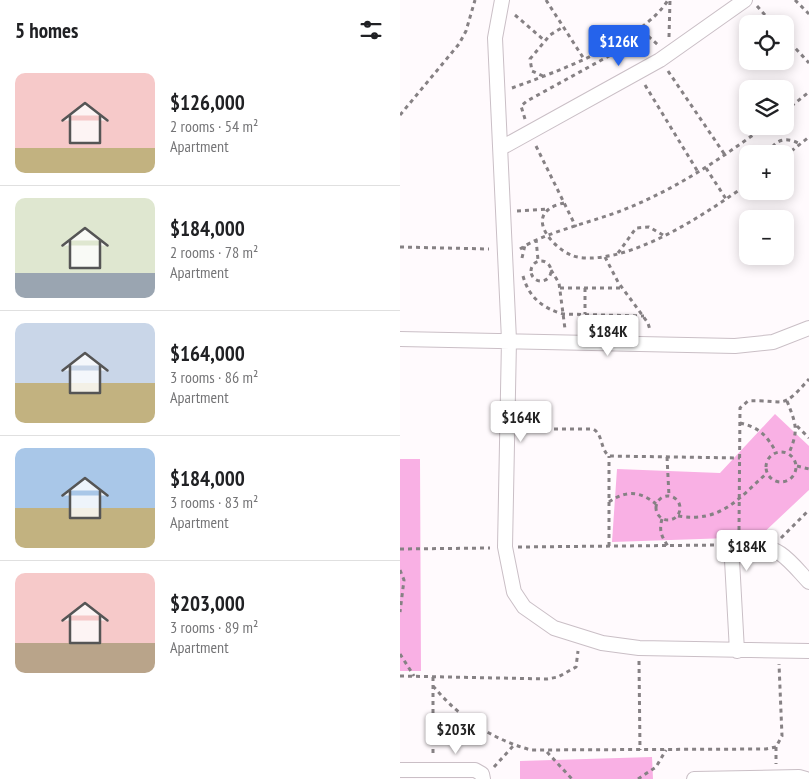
<!DOCTYPE html>
<meta charset="utf-8">
<style>
:root{--surface:#fff;--page:#f6f6f6;--text:#202124;--muted:#757577;--line:#e0e0e0;--accent:#2563eb}
body{margin:0;font-family:"PT Sans Narrow",sans-serif;background:var(--page);color:var(--text);height:100vh;display:flex;flex-direction:column;font-size:19px;white-space:nowrap}
*{box-sizing:border-box;margin:0}
p{font-size:16px;color:var(--muted)}
.icon{flex:none;width:28px;height:28px;fill:none;stroke:currentColor;stroke-width:2;stroke-linecap:round;stroke-linejoin:round}
.map{position:relative;flex:1;overflow:hidden}
.drawer{display:flex;flex-direction:column;background:var(--surface);width:400px}
.drawer>*{flex:none}
.tools{position:absolute;left:339px;top:15px;display:grid;gap:10px}
.tools a{display:grid;place-items:center;width:55px;height:55px;border-radius:10px;background:var(--surface);box-shadow:0 2px 12px #0003;font-size:25px}
.price{position:absolute;translate:-50% -42px;padding:0 11px;border-radius:5px;background:#fff;color:#222;font-size:16px;line-height:32px;filter:drop-shadow(0 1px 2px #0008)}
.price::after{content:'';position:absolute;left:50%;top:30px;width:15px;height:11px;margin-left:-8px;background:inherit;clip-path:polygon(0 0,100% 0,50% 100%)}
.price.current{background:var(--accent);color:#fff}
ul{padding:0;list-style:none}
li{display:flex;align-items:center;gap:15px;height:125px;padding:0 15px}
li+li{border-top:1px solid var(--line)}
li span{display:grid;place-items:center;flex:none;width:140px;height:100px;border-radius:10px;color:#555}
li>.icon{margin-inline-start:auto}
span .icon{width:60px;height:60px;fill:#fffc;stroke-width:1}
li b{font-size:21px}
h2{display:flex;justify-content:space-between;align-items:center;height:60px;padding:0 15px;font-size:21px}
main{display:flex;flex:1;min-height:0}
.map>svg:first-child{display:block}
.green{fill:#f9b0e4}
.lines{fill:none;stroke-linecap:round;stroke-linejoin:round}
.minor-casing{stroke:#cabfc6;stroke-width:16}
.path{stroke:#868184;stroke-width:3;stroke-dasharray:4 4;stroke-linecap:butt}
.minor{stroke:#fff;stroke-width:14}
</style>
<main>
<section class="drawer">
<h2>5 homes<svg class="icon" aria-label="filters" viewBox="0 0 24 24"><path d="M4 7h16M4 17h16"/><circle cx="9" cy="7" r="2"/><circle cx="15" cy="17" r="2"/></svg></h2>
<ul>
<li><span style="background:linear-gradient(#f6c9c9 75%,#c2b280 0)"><svg class="icon" aria-label="home" viewBox="0 0 24 24"><path d="M3 11l9-7 9 7M6 9v11h12V9"/></svg></span><div><b>$126,000</b><p>2 rooms · 54 m²</p><p>Apartment</p></div></li>
<li><span style="background:linear-gradient(#dfe7d0 75%,#9aa5b1 0)"><svg class="icon" aria-label="home" viewBox="0 0 24 24"><path d="M3 11l9-7 9 7M6 9v11h12V9"/></svg></span><div><b>$184,000</b><p>2 rooms · 78 m²</p><p>Apartment</p></div></li>
<li><span style="background:linear-gradient(#c9d6e8 60%,#c2b280 0)"><svg class="icon" aria-label="home" viewBox="0 0 24 24"><path d="M3 11l9-7 9 7M6 9v11h12V9"/></svg></span><div><b>$164,000</b><p>3 rooms · 86 m²</p><p>Apartment</p></div></li>
<li><span style="background:linear-gradient(#a9c7e8 60%,#c2b280 0)"><svg class="icon" aria-label="home" viewBox="0 0 24 24"><path d="M3 11l9-7 9 7M6 9v11h12V9"/></svg></span><div><b>$184,000</b><p>3 rooms · 83 m²</p><p>Apartment</p></div></li>
<li><span style="background:linear-gradient(#f6c9c9 70%,#b9a48a 0)"><svg class="icon" aria-label="home" viewBox="0 0 24 24"><path d="M3 11l9-7 9 7M6 9v11h12V9"/></svg></span><div><b>$203,000</b><p>3 rooms · 89 m²</p><p>Apartment</p></div></li>
</ul>
</section>
<div class="map">
<svg width="409" height="779" viewBox="0 0 409 779">
<rect width="100%" height="100%" fill="#fffafd"/>
<path class="green" d="M375,414L409,446V490L359,537L212,542L217,469L320,473Z
M0,459H20L21,671H0Z
M252,757L253,779H120V761Z"/>
<g class="lines">
<defs>
<path id="minor" d="M102,0L95,38L109,340L105,547L114,592L124,607L154,628L202,643L239,648L409,651
M101,148L260,60L345,0
M0,339L335,346L373,342L409,328
M337,651L332,560L334,549C340,544 345,545 352,545C381,546 391,563 409,582
M0,770H75L82,774L83,779
M294,779L399,777L406,779"/>
</defs>
<use href="#minor" class="minor-casing"/>
<path class="path" d="M146,0L184,59
M395,0L409,14
M357,6L373,24
M115,15L145,41
M269,37L270,0
M385,37L409,63
M268,71L325,155
M143,76L132,71L130,59L150,35L163,27
M245,85L298,172
M112,88C156,72 244,40 268,0
M385,111L409,92
M0,115L59,44L66,31L75,0
M125,119L121,106L127,101L247,35L258,45
M136,146L176,227
M369,154C374,138 388,137 400,144
M385,156L409,137
M306,168L326,199
M164,203C159,204 153,206 149,209C130,223 156,249 171,255C177,258 186,258 193,258C245,255 306,213 348,184
M117,211L148,209
M136,239L138,260
M0,247L89,249
M120,249C145,232 193,222 223,210C274,190 321,159 365,126
M218,253L236,228L249,227L263,235
M205,257L218,282L248,323L250,330
M122,258L125,245
M131 271a10 10 0 1 1 20 0a10 10 0 1 1-20 0Z
M151,270L159,283L165,329
M123,276C129,297 142,308 163,314L244,316
M160,288H221
M185,288V314
M387,401C396,424 399,430 389,453
M340,423C359,427 367,436 376,452
M397,426L409,438
M122,429H193C203,434 200,449 209,456L340,458
M366 467a15 15 0 1 1 30 0a15 15 0 1 1-30 0Z
M267,457L269,496
M397,466L409,469
M256 508a12 12 0 1 1 24 0a12 12 0 1 1-24 0Z
M209,502C226,490 240,491 256,504
M278,516C321,523 338,499 367,473
M262,519C259,530 261,536 268,546
M339,530L340,408L348,401C386,399 380,412 409,379
M381,538L409,510
M209,546V456
M118,547L320,545
M0,549L90,548
M0,570L4,580L0,612
M0,654L14,676
M239,661L240,750
M0,676L147,679L158,677L176,667L178,651
M33,677V756
M33,686C59,717 91,739 131,750L366,749L376,747L382,736L379,664
M376,747V764
M147,752L172,779
M94,767L114,745
M238,779L256,767L266,750"/>
<use href="#minor" class="minor"/>
</g>
</svg>
<div class="tools">
<a><svg class="icon" aria-label="locate" viewBox="0 0 24 24"><circle cx="12" cy="12" r="6"/><path d="M12 2v4M12 18v4M2 12h4M18 12h4"/></svg></a>
<a><svg class="icon" aria-label="layers" viewBox="0 0 24 24"><path d="M12 4l9 5-9 5-9-5zM3 14l9 5 9-5"/></svg></a>
<a>+</a>
<a>−</a>
</div>
<b class="price current" style="left:219px;top:67px">$126K</b>
<b class="price" style="left:208px;top:357px">$184K</b>
<b class="price" style="left:121px;top:443px">$164K</b>
<b class="price" style="left:347px;top:572px">$184K</b>
<b class="price" style="left:56px;top:755px">$203K</b>
</div>
</main>
